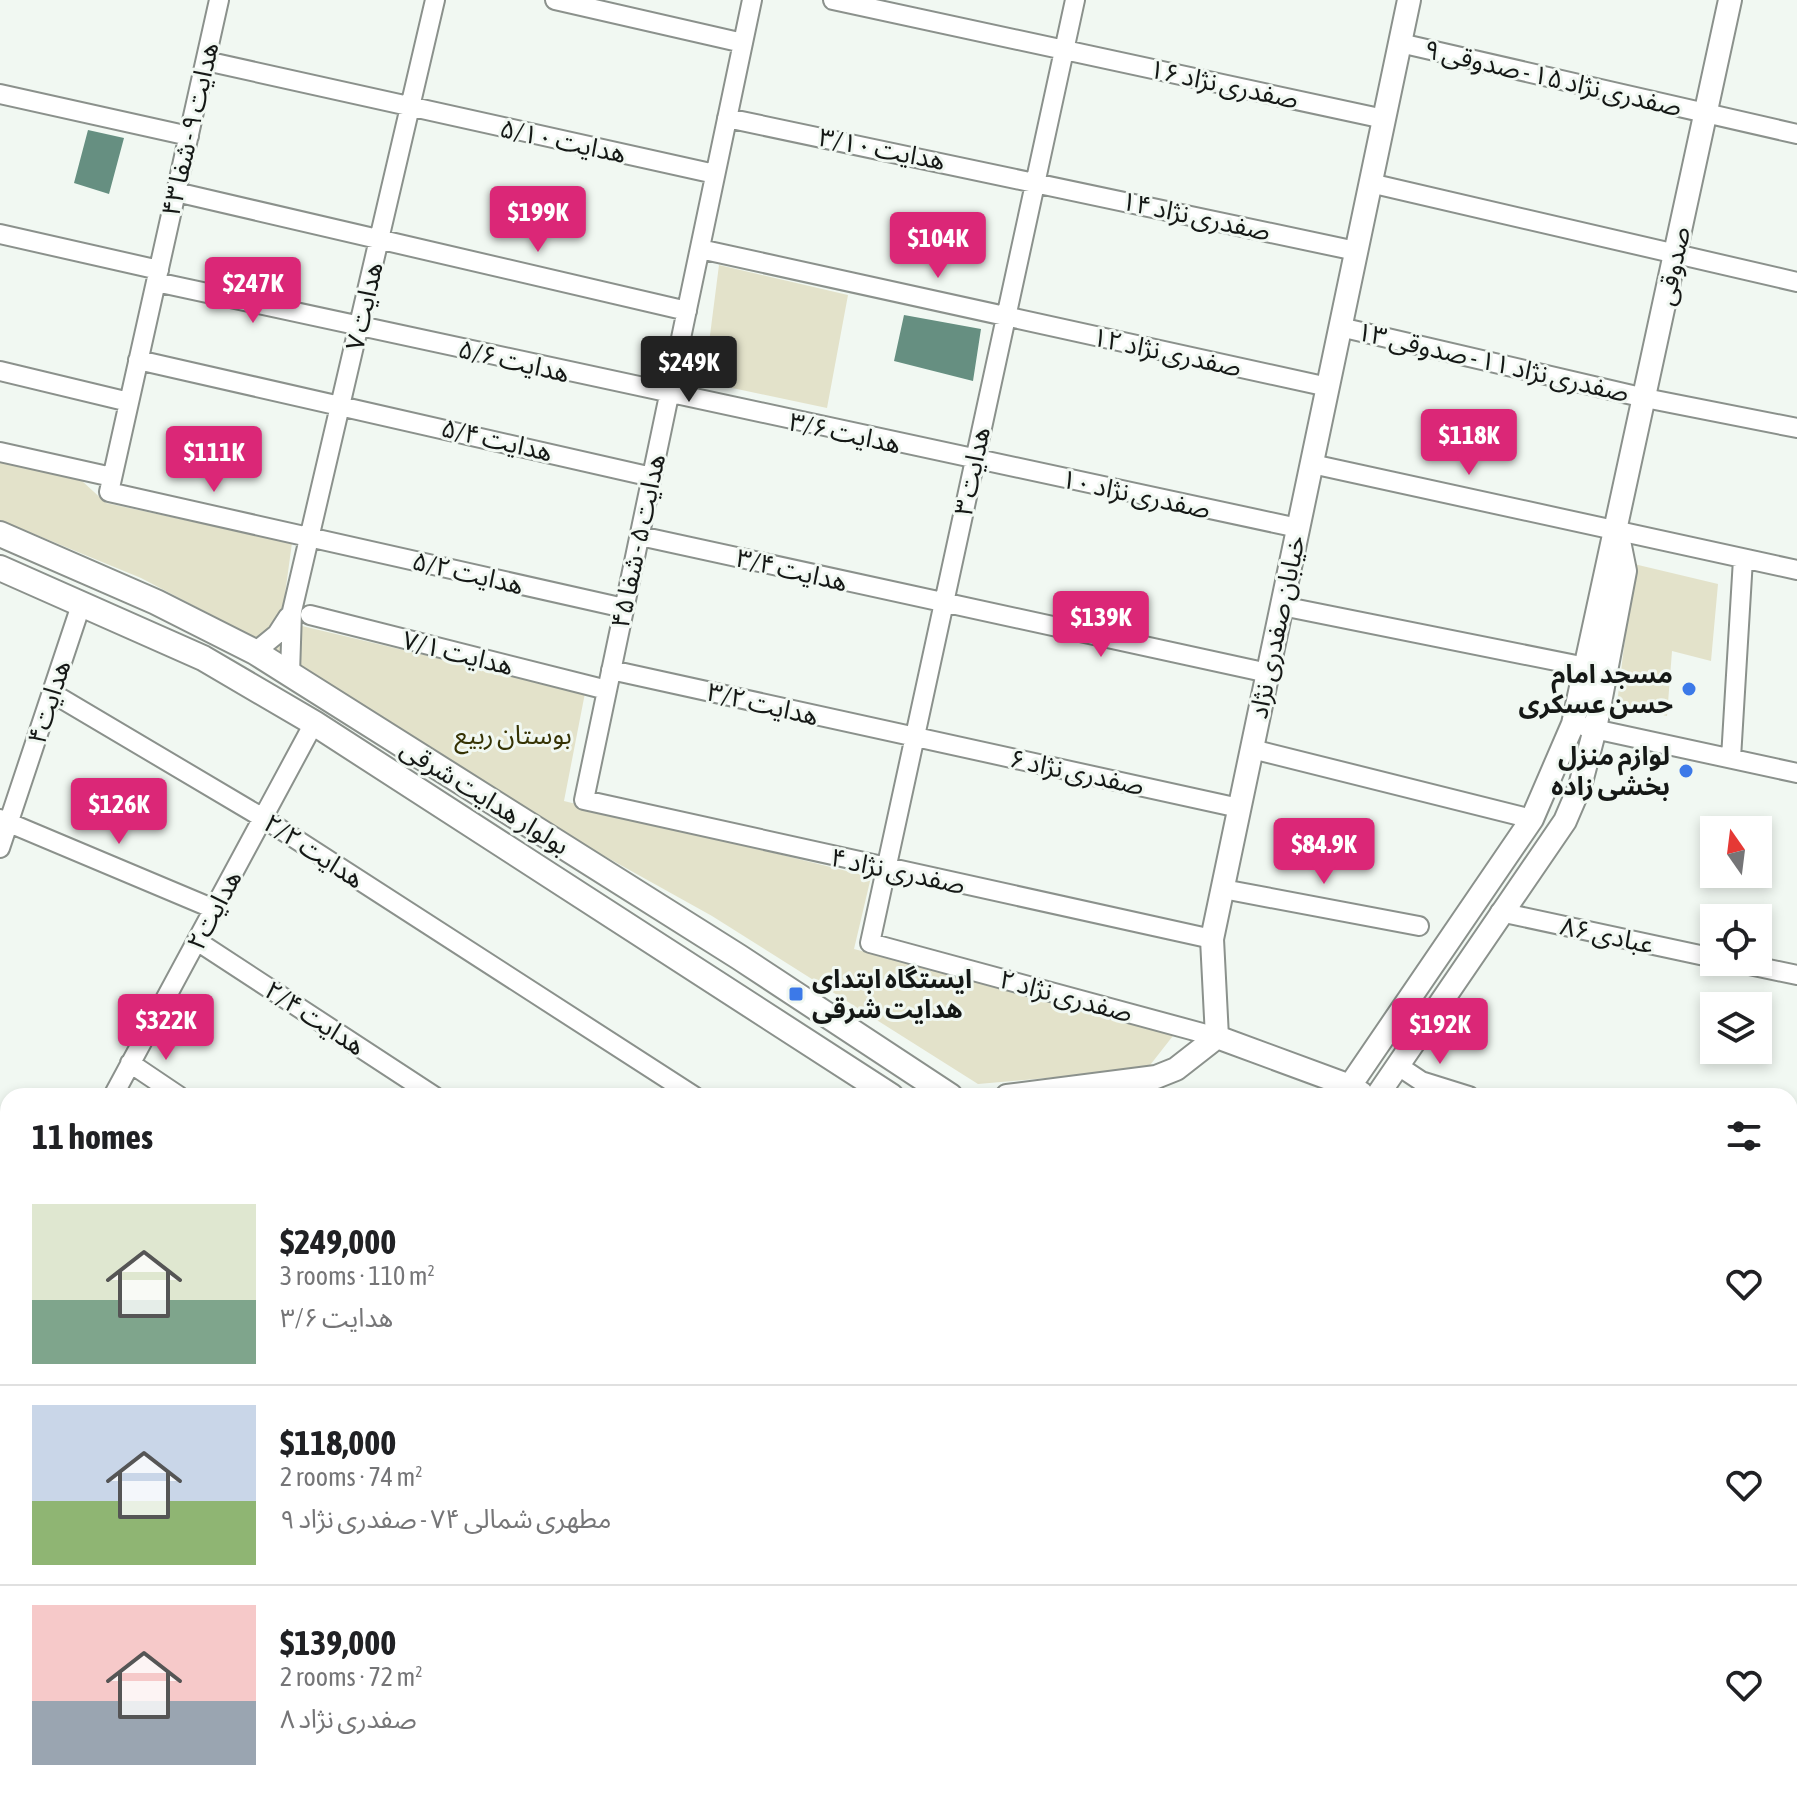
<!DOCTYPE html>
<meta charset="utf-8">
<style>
:root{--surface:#fff;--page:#f2f2f2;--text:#202124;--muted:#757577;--line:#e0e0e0;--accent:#db2777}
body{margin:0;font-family:"Asap Condensed","Noto Sans Arabic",sans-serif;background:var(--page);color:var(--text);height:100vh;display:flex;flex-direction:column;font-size:30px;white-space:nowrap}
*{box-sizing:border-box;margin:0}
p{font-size:26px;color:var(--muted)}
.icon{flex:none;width:44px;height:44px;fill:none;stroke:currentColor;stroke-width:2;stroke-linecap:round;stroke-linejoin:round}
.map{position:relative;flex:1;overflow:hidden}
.side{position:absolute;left:0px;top:1088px;width:1798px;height:714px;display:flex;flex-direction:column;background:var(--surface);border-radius:24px 24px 0 0;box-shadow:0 4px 12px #0003}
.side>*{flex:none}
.needle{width:52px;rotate:346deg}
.fabs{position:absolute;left:1700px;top:816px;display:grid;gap:16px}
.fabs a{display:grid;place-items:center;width:72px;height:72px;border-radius:0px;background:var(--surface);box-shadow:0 4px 12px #0003;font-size:40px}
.price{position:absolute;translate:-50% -68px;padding:0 18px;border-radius:8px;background:var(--accent);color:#fff;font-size:26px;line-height:52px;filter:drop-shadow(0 2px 4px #0008)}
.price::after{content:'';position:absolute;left:50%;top:48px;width:24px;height:18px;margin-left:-12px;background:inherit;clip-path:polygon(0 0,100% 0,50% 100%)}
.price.selected{background:#222;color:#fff}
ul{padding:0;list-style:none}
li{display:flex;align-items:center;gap:24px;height:200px;padding:0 32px}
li+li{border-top:2px solid var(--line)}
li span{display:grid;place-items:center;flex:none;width:224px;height:160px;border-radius:0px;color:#555}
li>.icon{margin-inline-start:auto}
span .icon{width:96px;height:96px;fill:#fffc;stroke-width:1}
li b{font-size:34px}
h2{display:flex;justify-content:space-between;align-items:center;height:96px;padding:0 32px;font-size:34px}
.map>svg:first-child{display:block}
.green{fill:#e3e2ca}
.building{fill:#668f81}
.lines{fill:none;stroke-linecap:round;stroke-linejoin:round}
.minor-casing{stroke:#8b918c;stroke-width:22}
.tertiary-casing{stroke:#8b918c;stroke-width:26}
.secondary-casing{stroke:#8b918c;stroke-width:28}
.path{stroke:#888d89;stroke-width:3;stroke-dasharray:2 6;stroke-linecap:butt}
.minor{stroke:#fff;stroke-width:18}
.tertiary{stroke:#fff;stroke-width:22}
.secondary{stroke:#fff;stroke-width:24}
.poi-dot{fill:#3c79e8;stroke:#f1f8f2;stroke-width:3}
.labels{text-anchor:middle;stroke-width:6;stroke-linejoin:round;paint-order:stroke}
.street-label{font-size:26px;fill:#151816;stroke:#f1f8f2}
.poi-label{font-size:26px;font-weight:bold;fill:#151816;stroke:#f1f8f2;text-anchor:end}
.park-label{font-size:26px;fill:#353203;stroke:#f1f8f2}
</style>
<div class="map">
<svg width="1797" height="1801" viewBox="0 0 1797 1801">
<rect width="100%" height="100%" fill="#f1f8f2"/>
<path class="green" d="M719,265L848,295L827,408L704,382Z
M0,462L81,480L106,503L292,543L285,594L302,626L585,693L564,801L871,877L854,949L1176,1032L1147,1069L978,1084L712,916L511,804L265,643L141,578L0,520Z
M1634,564L1718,584L1711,661L1672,651L1667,716L1617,704Z
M1790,1603L1797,1604V1739L1790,1751Z
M1194,1794H1735L1726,1801H1194Z"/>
<path class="building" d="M88,130L124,138L109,194L74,183Z
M904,315L981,329L973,381L894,361Z"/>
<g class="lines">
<defs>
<path id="minor" d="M219,0L109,492L624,608
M555,0L743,43
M752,0L584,800L1212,939
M833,0L1384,119
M1075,0L870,943L1217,1037
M1400,43L1797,134
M206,61L715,174
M0,94L189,136
M727,118L1356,251
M1370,183L1797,282
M176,192L687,311
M0,234L159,270
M700,249L1328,387
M156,282L1298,528
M1340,327L1645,398L1797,428
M138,360L652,477
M0,371L129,402
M0,452L112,477
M1312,464L1797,570
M640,536L1268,673
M1282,606L1586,667
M310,615L607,690
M255,652L277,634L288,617
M611,670L1239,808
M290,674L292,611L435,0
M52,693L263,818L694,1096
M1585,727L1797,773
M1252,749L1532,819
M1731,758L1743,559
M0,819L214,909
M0,848L82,602
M1223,889L1419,926
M1500,912L1714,958
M197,941L434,1096
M1735,962L1797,975
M130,1063L179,1096
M1397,1065L1421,1081L1469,1096
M113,1096L314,723
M1790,1167L1797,1168
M0,1516L8,1519
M1790,1541L1797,1542
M0,1685L8,1688
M0,1752L8,1732
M1790,1765L1797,1754
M151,1794L197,1801
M607,1794L664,1799
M284,1798L300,1801
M474,1801L475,1794
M1176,1801L1177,1794
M1744,1801L1754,1794"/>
<path id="tertiary" d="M1217,1037L1212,939L1409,0
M1217,1037L1350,1086L1361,1093
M1007,1096L1156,1077L1176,1069L1217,1037
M1343,1096L1532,819L1573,724L1730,0
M1377,1096L1565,821L1580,786L1595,729L1625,571L1618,536"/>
<path id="secondary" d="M0,534L156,602L255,652L739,957L950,1096
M0,568L203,658L314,723L891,1096
M1790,1372L1797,1374
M1790,1403L1797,1405
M876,1801L881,1794
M909,1801L914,1794"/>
</defs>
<use href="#minor" class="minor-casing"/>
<use href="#tertiary" class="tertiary-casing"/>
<use href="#secondary" class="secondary-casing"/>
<path class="path" d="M1310,1794L1316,1801
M1386,1794L1409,1801
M1462,1801L1465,1794
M1545,1801L1547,1794
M1700,1801L1708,1794"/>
<use href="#minor" class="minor"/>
<use href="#tertiary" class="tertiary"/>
<use href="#secondary" class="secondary"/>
</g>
<g class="poi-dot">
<circle cx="1689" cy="689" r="8"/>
<circle cx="1686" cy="771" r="8"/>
<rect x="788" y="986" width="16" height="16" rx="4"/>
</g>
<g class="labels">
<g class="street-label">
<text transform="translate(1553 78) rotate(13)" y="9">صفدری نژاد ۱۵ - صدوقی ۹</text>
<text transform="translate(1224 84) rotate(12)" y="9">صفدری نژاد ۱۶</text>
<text transform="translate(190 129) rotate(-77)" y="9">هدایت ۹ - شفا ۴۳</text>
<text transform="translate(563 141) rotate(12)" y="9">هدایت ۵/۱۰</text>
<text transform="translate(882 149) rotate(11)" y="9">هدایت ۳/۱۰</text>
<text transform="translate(1196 216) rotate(12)" y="9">صفدری نژاد ۱۴</text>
<text transform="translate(1673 266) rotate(-78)" y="9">صدوقی</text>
<text transform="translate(364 306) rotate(-77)" y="9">هدایت ۷</text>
<text transform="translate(1167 352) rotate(12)" y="9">صفدری نژاد ۱۲</text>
<text transform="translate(514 361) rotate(13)" y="9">هدایت ۵/۶</text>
<text transform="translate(1493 362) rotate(13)" y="9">صفدری نژاد ۱۱ - صدوقی ۱۳</text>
<text transform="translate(845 433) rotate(12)" y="9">هدایت ۳/۶</text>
<text transform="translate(497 440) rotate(13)" y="9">هدایت ۵/۴</text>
<text transform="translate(972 471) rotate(-78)" y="9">هدایت ۳</text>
<text transform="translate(1136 494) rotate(12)" y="9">صفدری نژاد ۱۰</text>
<text transform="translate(638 541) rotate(-78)" y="9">هدایت ۵ - شفا ۴۵</text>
<text transform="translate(792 570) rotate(13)" y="9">هدایت ۳/۴</text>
<text transform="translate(468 573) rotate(13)" y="9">هدایت ۵/۲</text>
<text transform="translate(1277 627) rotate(-78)" y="9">خیابان صفدری نژاد</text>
<text transform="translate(458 653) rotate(14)" y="9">هدایت ۷/۱</text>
<text transform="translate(49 702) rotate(-72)" y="9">هدایت۴</text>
<text transform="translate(763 704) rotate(13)" y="9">هدایت ۳/۲</text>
<text transform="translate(1077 772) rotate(12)" y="9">صفدری نژاد ۶</text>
<text transform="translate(485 797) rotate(32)" y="9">بولوار هدایت شرقی</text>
<text transform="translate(314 851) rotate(33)" y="9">هدایت ۲/۲</text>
<text transform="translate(898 871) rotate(12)" y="9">صفدری نژاد ۴</text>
<text transform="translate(214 910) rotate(-62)" y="9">هدایت۲</text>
<text transform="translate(1607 935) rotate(12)" y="9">عبادی ۸۶</text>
<text transform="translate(1066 996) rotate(15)" y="9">صفدری نژاد ۲</text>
<text transform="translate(315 1018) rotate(33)" y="9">هدایت ۲/۴</text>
</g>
<g class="poi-label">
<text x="1673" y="683">مسجد امام<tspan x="1673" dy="30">حسن عسکری</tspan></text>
<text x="1670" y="765">لوازم منزل<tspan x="1670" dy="30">بخشی زاده</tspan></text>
<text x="812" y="988" text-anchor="start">ایستگاه ابتدای<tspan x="812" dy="30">هدایت شرقی</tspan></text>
</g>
<g class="park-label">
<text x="513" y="744">بوستان ربیع</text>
</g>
</g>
</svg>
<div class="fabs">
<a><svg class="needle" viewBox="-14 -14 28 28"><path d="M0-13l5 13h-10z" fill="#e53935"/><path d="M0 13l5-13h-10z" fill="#757577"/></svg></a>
<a><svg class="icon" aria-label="locate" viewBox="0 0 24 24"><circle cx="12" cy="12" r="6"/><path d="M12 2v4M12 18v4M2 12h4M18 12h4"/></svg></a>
<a><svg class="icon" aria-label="layers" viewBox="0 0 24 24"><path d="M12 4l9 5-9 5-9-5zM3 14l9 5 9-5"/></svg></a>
</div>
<b class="price" style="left:538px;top:254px">$199K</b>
<b class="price" style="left:938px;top:280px">$104K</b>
<b class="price" style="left:253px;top:325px">$247K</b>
<b class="price selected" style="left:689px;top:404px">$249K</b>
<b class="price" style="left:1469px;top:477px">$118K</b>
<b class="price" style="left:214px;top:494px">$111K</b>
<b class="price" style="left:1101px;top:659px">$139K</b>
<b class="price" style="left:119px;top:846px">$126K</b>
<b class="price" style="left:1324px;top:886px">$84.9K</b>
<b class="price" style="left:166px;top:1062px">$322K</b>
<b class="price" style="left:1440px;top:1066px">$192K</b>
<section class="side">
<h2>11 homes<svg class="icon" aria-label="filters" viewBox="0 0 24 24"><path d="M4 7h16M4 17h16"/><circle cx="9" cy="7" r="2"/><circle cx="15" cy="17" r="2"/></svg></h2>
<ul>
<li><span style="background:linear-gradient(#dfe7d0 60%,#7fa58c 0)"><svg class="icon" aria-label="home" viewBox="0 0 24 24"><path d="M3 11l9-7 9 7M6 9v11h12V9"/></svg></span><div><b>$249,000</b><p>3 rooms · 110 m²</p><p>هدایت ۳/۶</p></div><svg class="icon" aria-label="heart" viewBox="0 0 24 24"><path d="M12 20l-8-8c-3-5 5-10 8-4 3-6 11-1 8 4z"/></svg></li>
<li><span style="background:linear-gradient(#c9d6e8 60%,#8fb573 0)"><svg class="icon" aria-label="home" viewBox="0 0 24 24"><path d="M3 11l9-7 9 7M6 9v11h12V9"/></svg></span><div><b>$118,000</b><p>2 rooms · 74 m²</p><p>مطهری شمالی ۷۴ - صفدری نژاد ۹</p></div><svg class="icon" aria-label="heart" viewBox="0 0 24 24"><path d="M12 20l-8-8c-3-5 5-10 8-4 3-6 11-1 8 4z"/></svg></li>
<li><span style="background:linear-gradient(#f6c9c9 60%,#9aa5b1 0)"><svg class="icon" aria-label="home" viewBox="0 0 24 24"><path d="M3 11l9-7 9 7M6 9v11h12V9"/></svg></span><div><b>$139,000</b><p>2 rooms · 72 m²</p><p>صفدری نژاد ۸</p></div><svg class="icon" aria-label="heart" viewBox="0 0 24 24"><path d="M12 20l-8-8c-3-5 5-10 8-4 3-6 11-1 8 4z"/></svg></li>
</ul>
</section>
</div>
